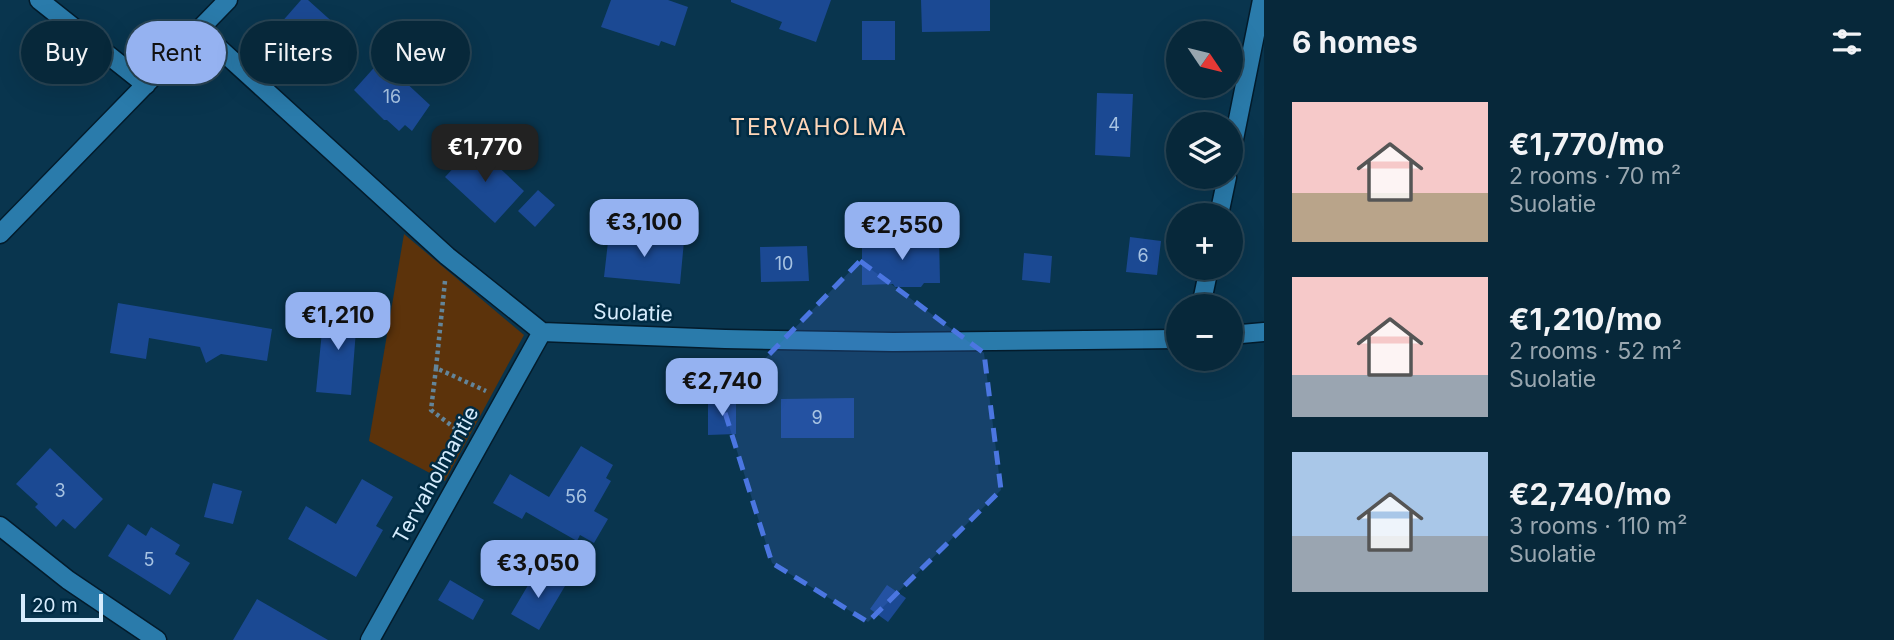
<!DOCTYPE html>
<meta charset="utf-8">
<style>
:root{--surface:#07283a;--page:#153445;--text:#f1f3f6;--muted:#98a6af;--line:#284454;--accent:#95b2f1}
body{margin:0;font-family:Inter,sans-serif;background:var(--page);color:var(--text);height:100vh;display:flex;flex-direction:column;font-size:26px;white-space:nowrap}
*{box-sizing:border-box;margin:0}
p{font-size:23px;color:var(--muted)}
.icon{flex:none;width:38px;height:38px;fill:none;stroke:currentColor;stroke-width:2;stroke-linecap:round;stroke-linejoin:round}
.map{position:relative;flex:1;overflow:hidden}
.drawer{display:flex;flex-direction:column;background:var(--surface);width:630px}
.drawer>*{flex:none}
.banner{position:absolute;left:21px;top:21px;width:665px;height:63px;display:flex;gap:14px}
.needle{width:46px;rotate:125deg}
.fabs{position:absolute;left:1166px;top:21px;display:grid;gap:14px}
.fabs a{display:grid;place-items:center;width:77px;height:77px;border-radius:50%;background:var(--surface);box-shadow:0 7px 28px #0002,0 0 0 2px var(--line);font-size:35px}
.scale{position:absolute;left:21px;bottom:18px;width:82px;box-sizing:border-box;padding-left:7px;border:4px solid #d6ecfd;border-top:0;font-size:19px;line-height:24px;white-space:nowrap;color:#d6ecfd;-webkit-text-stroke:5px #002b43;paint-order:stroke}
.price{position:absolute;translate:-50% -60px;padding:0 16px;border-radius:14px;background:var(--accent);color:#111;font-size:23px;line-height:46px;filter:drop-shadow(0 2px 4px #0008)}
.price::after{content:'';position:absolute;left:50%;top:42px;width:21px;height:16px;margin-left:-10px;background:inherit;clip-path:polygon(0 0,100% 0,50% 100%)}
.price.current{background:#222;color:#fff}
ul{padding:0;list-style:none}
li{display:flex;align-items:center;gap:21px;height:175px;padding:0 28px}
li span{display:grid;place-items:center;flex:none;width:196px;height:140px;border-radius:0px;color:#555}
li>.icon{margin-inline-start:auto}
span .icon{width:84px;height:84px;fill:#fffc;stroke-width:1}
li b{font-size:30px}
h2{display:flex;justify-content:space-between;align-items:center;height:84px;padding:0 28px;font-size:30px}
.pill{padding:0 24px;border-radius:32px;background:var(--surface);box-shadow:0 7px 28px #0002,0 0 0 2px var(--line);font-size:24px;line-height:63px}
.pill.current{background:var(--accent);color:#111}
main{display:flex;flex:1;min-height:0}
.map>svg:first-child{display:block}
.green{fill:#5c330b}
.building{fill:#1b4993}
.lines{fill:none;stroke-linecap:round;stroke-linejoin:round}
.minor-casing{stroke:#031b2b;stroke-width:21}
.path{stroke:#63859a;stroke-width:4.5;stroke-dasharray:3.5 3.5;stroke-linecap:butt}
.minor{stroke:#2a7bab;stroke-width:18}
.marked{fill:#4b76e1;fill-opacity:0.2;stroke:#4b76e1;stroke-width:5;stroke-dasharray:14 9;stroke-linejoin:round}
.labels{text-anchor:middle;stroke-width:5;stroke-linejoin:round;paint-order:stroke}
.number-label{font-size:18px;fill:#a7c3e2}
.street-label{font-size:21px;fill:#d6ecfd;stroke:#002b43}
.neighbourhood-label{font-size:23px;letter-spacing:2px;fill:#fed6b8;stroke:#002b43}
</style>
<main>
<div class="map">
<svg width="1264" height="640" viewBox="0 0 1264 640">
<rect width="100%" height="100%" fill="#09354e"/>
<path class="green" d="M404,234L524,335L445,481L369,441Z"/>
<path class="building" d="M301,0H308L347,35L321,62L280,24Z
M611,0H668L688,7L675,46L661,41L659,46L601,27Z
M731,0H831L816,42L779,29L782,22L731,2Z
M921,0H990V31L922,32Z
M862,21H895V60H862Z
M389,51V67L430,105L412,131L405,125L399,131L387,120H384L354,90Z
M1097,93L1133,94L1130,157L1095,155Z
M475,145L524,191L495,223L445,177Z
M538,190L555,205L535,227L518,211Z
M609,233L684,241L680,284L604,277Z
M939,234L940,283H924L921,287H895L893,284L862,285V243L905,242V235Z
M1130,237L1161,241L1157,275L1126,272Z
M807,246L809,281L761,282L760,247Z
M1024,253L1052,256L1050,283L1022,280Z
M338,302L358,304L351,395L316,392L323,321L336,322Z
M118,303L272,329L267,361L221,354L206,363L200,347L149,338L146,359L110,353Z
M854,398V438H781V399Z
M708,401H736V434L708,435Z
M581,446L613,465L606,478L611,481L594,511L608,519L594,543L580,535L577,541L526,512L522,519L493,503L510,474L549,497Z
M50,448L103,499L75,529L63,519L56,527L35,507L38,504L16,484Z
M362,479L393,497L376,526L383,530L356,577L288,539L306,506L336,524Z
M213,483L242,491L233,524L204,517Z
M128,524L146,536L151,527L180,545L175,554L190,563L170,595L108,556Z
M537,570L565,586L539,630L511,614Z
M450,580L484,600L473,620L438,600Z
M887,585L906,598L888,622L870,609Z
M257,599L328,640H233Z"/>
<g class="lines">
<defs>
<path id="minor" d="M39,0L146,85
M199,30L447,256L542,332L725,339L893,342L1178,339
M1230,159L1262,0
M1219,215L1227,177
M0,234L228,0
M1201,306L1209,268
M1230,335L1264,332
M0,526L68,580L157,640
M370,640L542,332"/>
</defs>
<use href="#minor" class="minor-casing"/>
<path class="path" d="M445,281L436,368L486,391
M436,368L431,410L460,432"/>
<use href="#minor" class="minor"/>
</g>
<path class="marked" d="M860,261L984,353L1001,490L868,622L772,563L722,403Z"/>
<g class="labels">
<g class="number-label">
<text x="392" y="103">16</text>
<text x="1114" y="131">4</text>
<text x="1143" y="262">6</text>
<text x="784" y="270">10</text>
<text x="817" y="424">9</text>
<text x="60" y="497">3</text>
<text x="576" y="503">56</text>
<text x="149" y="566">5</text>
</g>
<g class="street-label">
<text transform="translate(633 313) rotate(2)" y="7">Suolatie</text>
<text transform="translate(436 475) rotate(-61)" y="7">Tervaholmantie</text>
</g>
<g class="neighbourhood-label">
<text x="819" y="135">TERVAHOLMA</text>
</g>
</g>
</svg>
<div class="fabs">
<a><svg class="needle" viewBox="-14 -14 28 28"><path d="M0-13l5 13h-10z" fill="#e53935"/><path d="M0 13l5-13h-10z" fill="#98a6af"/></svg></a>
<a><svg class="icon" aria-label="layers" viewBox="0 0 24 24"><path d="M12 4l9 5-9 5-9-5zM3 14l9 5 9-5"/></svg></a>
<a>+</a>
<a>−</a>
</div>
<div class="scale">20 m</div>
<b class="price current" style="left:485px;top:184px">€1,770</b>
<b class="price" style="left:644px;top:259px">€3,100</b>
<b class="price" style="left:902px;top:262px">€2,550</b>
<b class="price" style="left:338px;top:352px">€1,210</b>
<b class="price" style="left:722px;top:418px">€2,740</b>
<b class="price" style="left:538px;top:600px">€3,050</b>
<div class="banner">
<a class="pill">Buy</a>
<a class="pill current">Rent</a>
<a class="pill">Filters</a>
<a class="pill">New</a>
</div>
</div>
<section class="drawer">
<h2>6 homes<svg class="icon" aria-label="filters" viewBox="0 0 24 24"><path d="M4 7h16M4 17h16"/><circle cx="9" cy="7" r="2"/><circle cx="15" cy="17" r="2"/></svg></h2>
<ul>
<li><span style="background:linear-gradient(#f6c9c9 65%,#b9a48a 0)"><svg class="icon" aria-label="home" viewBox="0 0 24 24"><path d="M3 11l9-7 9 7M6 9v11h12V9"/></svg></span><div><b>€1,770/mo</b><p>2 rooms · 70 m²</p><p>Suolatie</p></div></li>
<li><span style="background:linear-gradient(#f6c9c9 70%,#9aa5b1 0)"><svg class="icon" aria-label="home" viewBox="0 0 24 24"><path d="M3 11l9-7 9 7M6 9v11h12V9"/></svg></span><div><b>€1,210/mo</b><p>2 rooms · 52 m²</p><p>Suolatie</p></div></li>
<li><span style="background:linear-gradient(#a9c7e8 60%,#9aa5b1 0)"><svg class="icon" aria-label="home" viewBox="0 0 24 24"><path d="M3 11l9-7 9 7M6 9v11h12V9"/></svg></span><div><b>€2,740/mo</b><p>3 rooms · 110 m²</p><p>Suolatie</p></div></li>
</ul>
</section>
</main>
